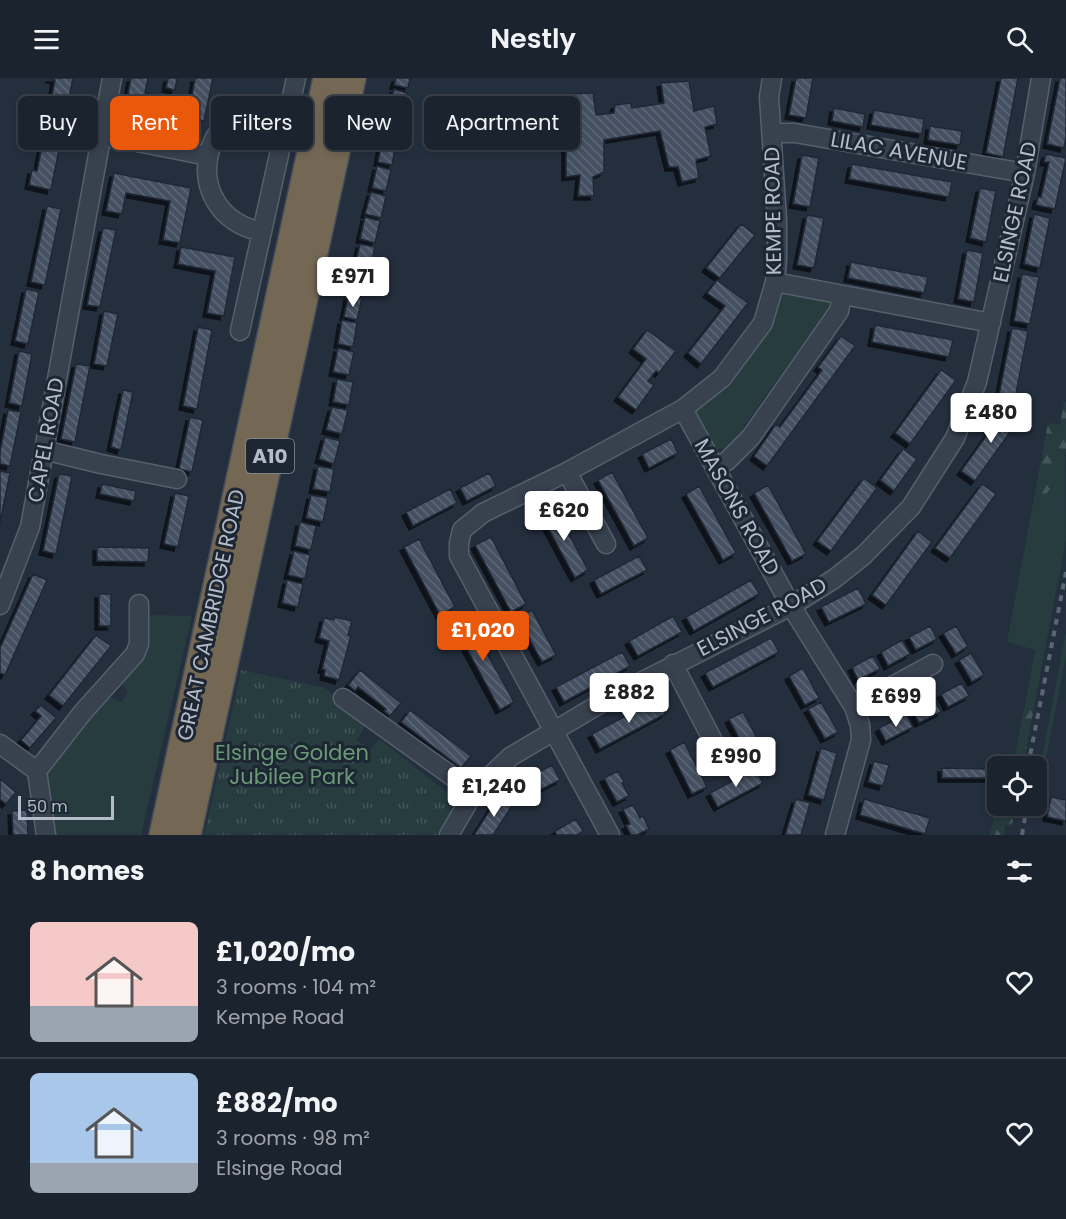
<!DOCTYPE html>
<meta charset="utf-8">
<style>
:root{--surface:#1b232e;--page:#242b36;--text:#f1f3f6;--muted:#a0a4aa;--line:#39404a;--accent:#ea580c}
body{margin:0;font-family:Poppins,sans-serif;background:var(--page);color:var(--text);height:100vh;display:flex;flex-direction:column;font-size:22px;white-space:nowrap}
*{box-sizing:border-box;margin:0}
p{font-size:20px;color:var(--muted)}
.icon{flex:none;width:33px;height:33px;fill:none;stroke:currentColor;stroke-width:2;stroke-linecap:round;stroke-linejoin:round}
.map{position:relative;height:757px;overflow:hidden}
.side{display:flex;flex-direction:column;background:var(--surface);flex:1}
.side>*{flex:none}
.hud{position:absolute;left:18px;top:18px;width:600px;height:54px;display:flex;gap:12px}
.controls{position:absolute;left:987px;top:678px;display:grid;gap:12px}
.controls a{display:grid;place-items:center;width:60px;height:60px;border-radius:9px;background:var(--surface);box-shadow:0 3px 9px #0003,0 0 0 2px var(--line);font-size:30px}
.scale{position:absolute;left:18px;bottom:15px;width:96px;box-sizing:border-box;padding-left:6px;border:3px solid #b4bcc9;border-top:0;font-size:16px;line-height:21px;white-space:nowrap;color:#b4bcc9;-webkit-text-stroke:4px #1d2633;paint-order:stroke}
.price{position:absolute;translate:-50% -51px;padding:0 14px;border-radius:6px;background:#fff;color:#222;font-size:20px;line-height:39px;filter:drop-shadow(0 2px 3px #0008)}
.price::after{content:'';position:absolute;left:50%;top:36px;width:18px;height:14px;margin-left:-9px;background:inherit;clip-path:polygon(0 0,100% 0,50% 100%)}
.price.on{background:var(--accent);color:#fff}
ul{padding:0;list-style:none}
li{display:flex;align-items:center;gap:18px;height:150px;padding:0 30px}
li+li{border-top:2px solid var(--line)}
li span{display:grid;place-items:center;flex:none;width:168px;height:120px;border-radius:9px;color:#555}
li>.icon{margin-inline-start:auto}
span .icon{width:72px;height:72px;fill:#fffc;stroke-width:1}
li b{font-size:26px}
h2{display:flex;justify-content:space-between;align-items:center;height:72px;padding:0 30px;font-size:26px}
.chip{padding:0 21px;border-radius:9px;background:var(--surface);box-shadow:0 3px 9px #0003,0 0 0 2px var(--line);font-size:21px;line-height:54px}
.chip.on{background:var(--accent);color:#fff}
header{display:flex;justify-content:space-between;align-items:center;height:78px;padding:0 30px;background:var(--surface);font-size:27px;font-weight:600}
.map>svg:first-child{display:block}
.green{fill:#263c3f}
.forest{fill:url(#forest-firs)}
.park{fill:url(#park-tufts)}
.building{fill:url(#building-back-hatch);stroke:#1f2835;stroke-width:1.5;filter:url(#shadow)}
.lines{fill:none;stroke-linecap:round;stroke-linejoin:round}
.minor-casing{stroke:#565f6c;stroke-width:21}
.highway-casing{stroke:#434c59;stroke-width:30}
.minor{stroke:#38414e;stroke-width:18}
.highway{stroke:#746855;stroke-width:27}
.rail{stroke:#5a6575;stroke-width:4;stroke-dasharray:6 6;stroke-linecap:butt}
.labels{text-anchor:middle;stroke-width:6;stroke-linejoin:round;paint-order:stroke}
.shield{fill:#1d2633;stroke:#878f9c;stroke-width:1.5}
.shield-label{font-size:20px;font-weight:bold;fill:#b4bcc9}
.street-label{font-size:21px;fill:#b4bcc9;stroke:#1d2633}
.park-label{font-size:21px;fill:#6b9a76;stroke:#1d2633}
</style>
<header><svg class="icon" aria-label="menu" viewBox="0 0 24 24"><path d="M4 6h16M4 12h16M4 18h16"/></svg>Nestly<svg class="icon" aria-label="search" viewBox="0 0 24 24"><circle cx="10" cy="10" r="6"/><path d="M15 15l6 6"/></svg></header>
<div class="map">
<svg width="1066" height="757" viewBox="0 0 1066 757">
<defs>
<pattern id="forest-firs" width="22" height="20" patternUnits="userSpaceOnUse" patternTransform="scale(1.5)"><rect width="22" height="20" fill="#263c3f"/><path d="M5 1l3.5 6h-7zM16 11l3.5 6h-7z" fill="#435659"/></pattern>
<pattern id="park-tufts" width="24" height="20" patternUnits="userSpaceOnUse" patternTransform="scale(1.5)"><rect width="24" height="20" fill="#263c3f"/><path d="M3 7l-1-3M5 7V3M7 7l1-3M15 17l-1-3M17 17v-4M19 17l1-3" fill="none" stroke="#435659"/></pattern>
<pattern id="building-back-hatch" width="6" height="6" patternUnits="userSpaceOnUse" patternTransform="scale(1.5)"><rect width="6" height="6" fill="#455162"/><path d="M-1 5l2 2M0 0l6 6M5-1l2 2" fill="none" stroke="#5d6877"/></pattern>
<filter id="shadow"><feDropShadow dx="-4" dy="4" stdDeviation="0" flood-color="#0009"/></filter>
</defs>
<rect width="100%" height="100%" fill="#242f3e"/>
<path class="green" d="M785,211L832,224L833,232L818,256L808,259L744,348C741,365 728,370 713,372L694,337L700,329L744,289L759,263L777,217Z
M1065,374L1066,462L1033,635L1025,626L1035,572L1007,564L1033,425L1042,423L1060,396Z
M149,537L192,538L141,757H54L47,697L57,677L107,618L122,624L128,613L120,603L146,572Z
M1066,552V579L1037,727V706Z"/>
<path class="forest" d="M1064,324H1066V374L1060,396L1042,423L1033,425L1048,345L1060,347Z
M1025,626L1033,635L1023,688H1013Z
M996,730L1008,736L1013,742L1012,748L1005,747L1004,757H990Z"/>
<path class="park" d="M241,592L325,610L367,644L357,662L370,672L379,661L456,721V728L440,757H204Z"/>
<path class="building" d="M73,0L51,112L29,107L32,92L37,93L55,2L49,0Z
M131,0H148L145,15L191,24L195,0H213L204,43L126,27Z
M168,0H177L175,12L166,10Z
M396,0H410L408,10L394,7Z
M796,0H813L806,40L789,37Z
M1001,0H1018L1003,79L986,75Z
M1060,0H1066V59L1064,70L1047,66Z
M689,3L694,33L714,28L717,46L705,49L711,78L696,82L699,100L682,104L678,89H669L660,53L604,62V94L593,99L594,118H578L580,97L566,99V65H552V49L569,46L568,16L593,15L596,37L614,35L615,27L630,25L632,30L664,25L661,5Z
M394,11L407,15L402,36L389,33Z
M834,30L865,36L863,49L832,43Z
M874,32L924,41L922,56L871,47Z
M388,38L402,41L397,62L384,59Z
M930,48L962,53L960,67L928,62Z
M382,62L396,65L392,87L378,84Z
M1046,76L1066,80L1055,131L1036,127L1038,119H1041L1049,84H1044Z
M802,77L819,80L810,129L793,126Z
M852,86L952,104L949,119L849,101Z
M377,88L391,92L386,113L372,110Z
M114,95L191,110L180,165L163,162L170,123L126,115L122,136L106,133Z
M980,110L996,113L986,164L970,160Z
M371,114L386,118L381,140L365,136Z
M47,128L61,131L45,207L31,204Z
M1034,136L1050,140L1040,190L1024,186Z
M807,137L824,140L814,190L797,187Z
M365,139L380,143L375,165L360,161Z
M741,146L755,157L720,200L706,190Z
M103,150L116,152L100,229L87,227Z
M360,166L375,169L370,191L355,188Z
M181,169L235,179L224,238L207,235L215,193L178,186Z
M967,172L983,175L974,224L958,221Z
M851,184L928,199L924,215L848,200Z
M354,192L368,195L364,216L349,213Z
M1022,196L1039,199L1030,246L1014,243Z
M717,202L748,225L701,286L688,275L725,228L707,215Z
M26,211L39,214L28,266L15,263Z
M348,218L362,220L357,242L344,239Z
M104,233L118,236L107,288L94,286Z
M342,242L357,245L353,269L338,266Z
M875,247L953,262L949,279L872,264Z
M198,249L212,252L197,331L183,328Z
M1012,250L1028,253L1014,326L998,322Z
M647,252L676,273L659,295L656,293L648,303L654,307L636,332L618,319L646,281L633,271Z
M841,258L855,268L767,388L754,378L776,346L780,349L822,292L818,289Z
M338,270L354,274L349,297L333,294Z
M19,273L32,276L22,328L9,325Z
M76,286L90,288L75,364L61,361Z
M941,292L956,302L910,366L895,355Z
M337,301L353,304L349,327L333,324Z
M123,312L133,314L121,372L111,369Z
M332,329L348,332L342,356L326,352Z
M1007,329L1021,339L975,403L961,393Z
M8,332L21,334L10,388L0,386V374Z
M190,339L203,342L192,394L179,391Z
M325,359L340,363L334,386L319,381Z
M671,361L678,375L649,390L642,376Z
M903,371L917,381L894,413L880,402Z
M318,388L334,391L330,414L313,411Z
M0,393L10,395L0,445Z
M612,394L648,460L634,468L598,402Z
M489,395L496,408L467,423L460,410Z
M59,396L72,398L56,476L43,473Z
M864,400L877,410L831,473L817,463Z
M102,406L136,413L134,423L100,416Z
M982,406L996,416L950,480L935,470Z
M768,407L806,476L792,483L754,415Z
M699,408L736,475L723,482L686,416Z
M450,411L457,425L413,448L406,434Z
M175,415L189,418L178,469L164,466Z
M311,417L328,420L323,444L306,440Z
M553,427L588,492L575,500L540,435Z
M300,444L316,448L311,472L295,468Z
M918,453L932,464L886,527L872,517Z
M491,459L526,526L511,534L475,467Z
M419,461L455,529L440,537L404,469Z
M97,469L149,470L148,484L97,483Z
M294,473L310,477L305,501L288,497Z
M639,478L647,492L601,516L594,502Z
M33,496L47,502L5,597L0,595V570Z
M287,502L303,506L298,529L282,525Z
M751,502L759,516L694,553L686,539Z
M858,510L866,526L829,544L821,529Z
M99,516H111V548H99Z
M532,532L556,577L542,584L518,540Z
M465,536L514,624L500,632L452,543Z
M673,538L682,554L638,578L629,563Z
M335,539L352,543L348,557L351,558L339,602L324,598L325,592L322,591L329,563L319,560L324,540L334,542Z
M930,548L937,561L916,572L909,559Z
M956,548L968,568L956,576L943,555Z
M96,557L111,568L63,628L49,617Z
M771,560L779,574L713,609L705,595Z
M902,562L910,576L888,588L881,574Z
M622,574L630,588L564,624L556,609Z
M971,575L984,597L972,604L959,582Z
M873,578L880,591L858,602L852,589Z
M803,590L819,620L805,627L789,598Z
M360,592L401,625L390,638L384,633L386,631L358,609L355,613L348,607Z
M962,605L969,618L948,629L941,616Z
M657,621L665,636L600,671L592,656Z
M934,621L941,634L919,645L912,632Z
M821,624L838,654L825,661L808,631Z
M41,627L56,640L30,670L21,662L41,638L35,633Z
M410,632L471,678L461,690L401,644Z
M743,634L767,679L753,686L729,641Z
M906,636L913,649L886,663L879,650Z
M684,664L707,709L692,716L670,672Z
M821,670L837,675L824,722L808,717Z
M874,683L889,687L883,708L868,704Z
M552,687L560,702L518,723L511,709Z
M942,690L991,691V700H942Z
M755,691L763,705L718,729L710,715Z
M618,693L624,704L622,705L629,718L617,724L604,700Z
M0,701L16,714L6,726L0,721Z
M498,719L512,728L493,757H474Z
M1051,719L1066,722V743L1047,739Z
M796,721L810,725L801,757H785Z
M864,721L930,740L925,756L860,737Z
M633,727L640,740L643,738L649,751L637,757H631L626,747L630,746L623,731Z
M27,732L28,757H13L12,733Z
M576,741L583,753L577,757H557L555,753Z"/>
<g class="lines">
<defs>
<path id="minor" d="M772,55H795L1025,95
M102,57L208,78
M262,154C172,135 201,9 289,30
M775,204L991,245
M240,253L296,0
M683,331L791,528L854,629L860,647L861,662L835,757
M44,372L101,386L177,401
M715,390L727,383L751,359L839,233L842,217
M567,394L606,466
M0,527L30,449L112,0
M673,586L722,680
M343,620L474,714
M854,629L933,586
M0,666L37,693L46,757
M37,693L83,634L135,576L139,566V526
M449,757L474,714L510,679L613,618L791,528L834,501L863,478L911,429L955,360L977,304L1025,95L1041,0
M610,757L459,478V465L462,452L483,435L567,394L683,331L722,300L763,245L775,204L777,182V142L769,19L772,0"/>
<path id="highway" d="M163,757L327,0
M187,757L352,0"/>
</defs>
<use href="#minor" class="minor-casing"/>
<use href="#highway" class="highway-casing"/>
<use href="#minor" class="minor"/>
<use href="#highway" class="highway"/>
<path class="rail" d="M1028,688L1066,494
M1022,757L1027,728"/>
</g>
<g class="labels">
<rect class="shield" x="246" y="361" width="48" height="34" rx="4.5"/>
<g class="shield-label">
<text x="270" y="385">A10</text>
</g>
<g class="street-label">
<text transform="translate(899 73) rotate(10)" y="7">LILAC AVENUE</text>
<text transform="translate(773 133) rotate(-91)" y="7">KEMPE ROAD</text>
<text transform="translate(1015 134) rotate(-78)" y="7">ELSINGE ROAD</text>
<text transform="translate(46 362) rotate(-80)" y="7">CAPEL ROAD</text>
<text transform="translate(737 429) rotate(61)" y="7">MASONS ROAD</text>
<text transform="translate(211 537) rotate(-78)" y="7">GREAT CAMBRIDGE ROAD</text>
<text transform="translate(762 539) rotate(-28)" y="7">ELSINGE ROAD</text>
</g>
<g class="park-label">
<text x="292" y="682">Elsinge Golden<tspan x="292" dy="24">Jubilee Park</tspan></text>
</g>
</g>
</svg>
<div class="controls">
<a><svg class="icon" aria-label="locate" viewBox="0 0 24 24"><circle cx="12" cy="12" r="6"/><path d="M12 2v4M12 18v4M2 12h4M18 12h4"/></svg></a>
</div>
<div class="scale">50 m</div>
<b class="price" style="left:353px;top:230px">£971</b>
<b class="price" style="left:991px;top:366px">£480</b>
<b class="price" style="left:564px;top:464px">£620</b>
<b class="price on" style="left:483px;top:584px">£1,020</b>
<b class="price" style="left:629px;top:646px">£882</b>
<b class="price" style="left:896px;top:650px">£699</b>
<b class="price" style="left:736px;top:710px">£990</b>
<b class="price" style="left:494px;top:740px">£1,240</b>
<div class="hud">
<a class="chip">Buy</a>
<a class="chip on">Rent</a>
<a class="chip">Filters</a>
<a class="chip">New</a>
<a class="chip">Apartment</a>
</div>
</div>
<section class="side">
<h2>8 homes<svg class="icon" aria-label="filters" viewBox="0 0 24 24"><path d="M4 7h16M4 17h16"/><circle cx="9" cy="7" r="2"/><circle cx="15" cy="17" r="2"/></svg></h2>
<ul>
<li><span style="background:linear-gradient(#f6c9c9 70%,#9aa5b1 0)"><svg class="icon" aria-label="home" viewBox="0 0 24 24"><path d="M3 11l9-7 9 7M6 9v11h12V9"/></svg></span><div><b>£1,020/mo</b><p>3 rooms · 104 m²</p><p>Kempe Road</p></div><svg class="icon" aria-label="heart" viewBox="0 0 24 24"><path d="M12 20l-8-8c-3-5 5-10 8-4 3-6 11-1 8 4z"/></svg></li>
<li><span style="background:linear-gradient(#a9c7e8 75%,#9aa5b1 0)"><svg class="icon" aria-label="home" viewBox="0 0 24 24"><path d="M3 11l9-7 9 7M6 9v11h12V9"/></svg></span><div><b>£882/mo</b><p>3 rooms · 98 m²</p><p>Elsinge Road</p></div><svg class="icon" aria-label="heart" viewBox="0 0 24 24"><path d="M12 20l-8-8c-3-5 5-10 8-4 3-6 11-1 8 4z"/></svg></li>
</ul>
</section>
